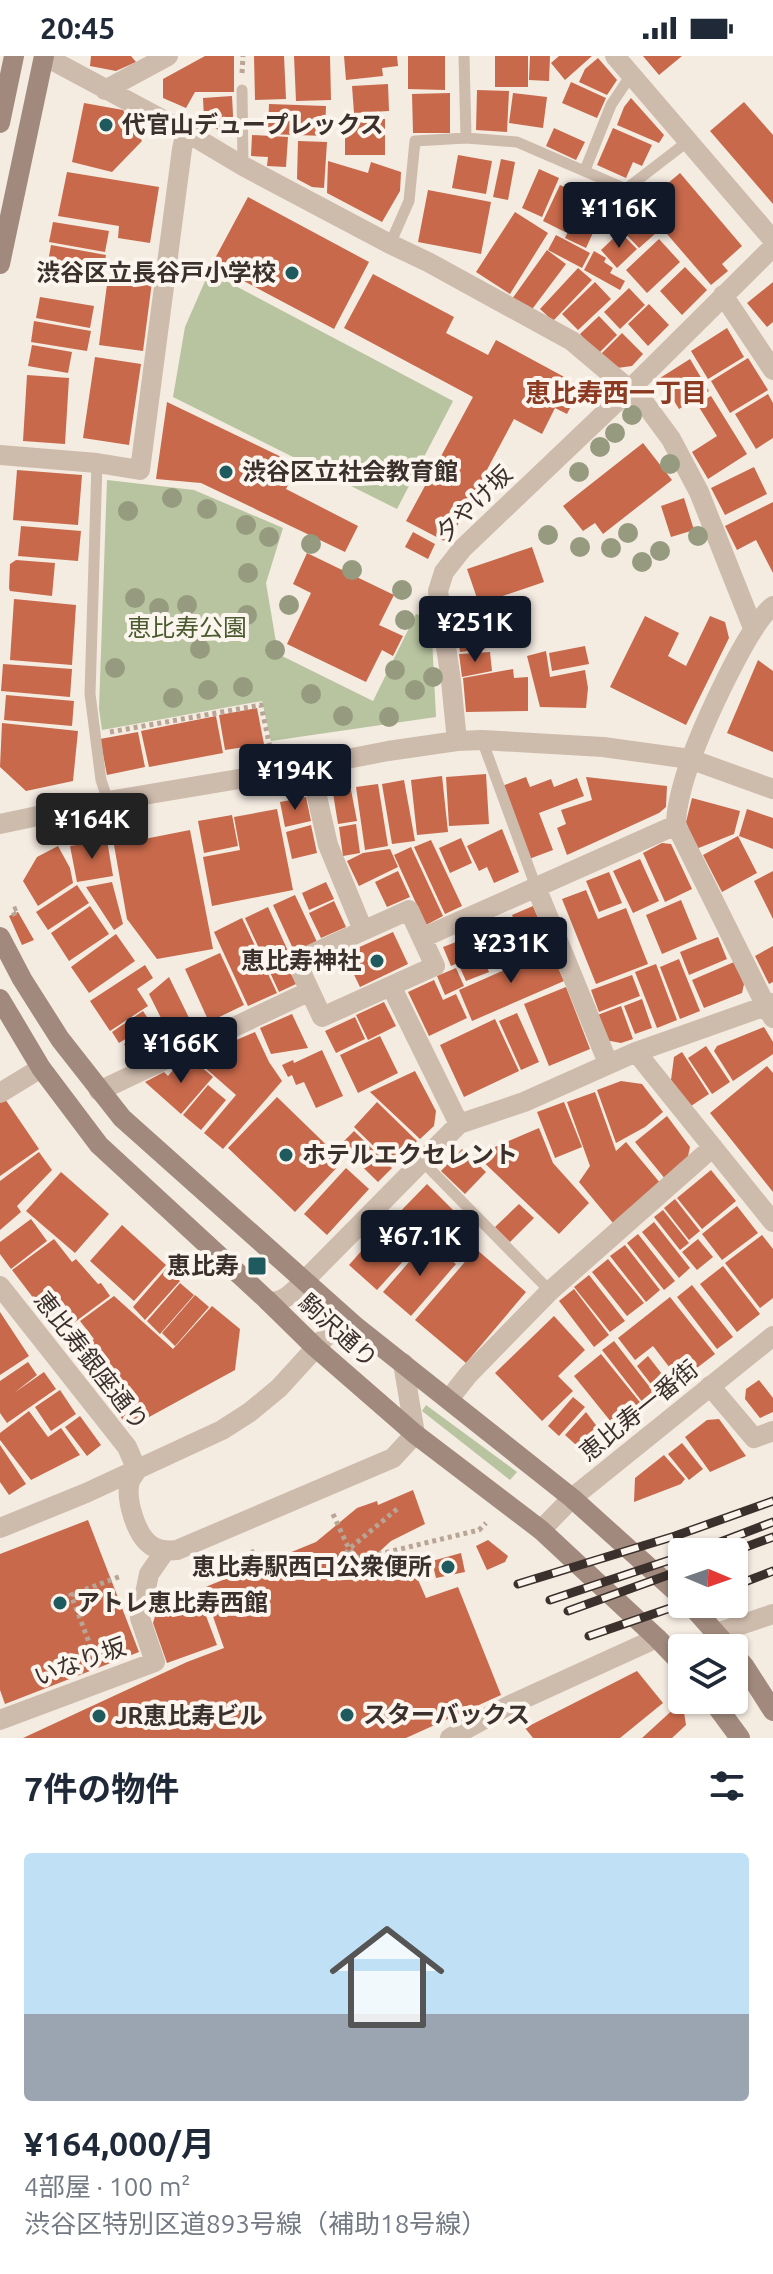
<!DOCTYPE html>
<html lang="ja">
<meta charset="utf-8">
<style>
:root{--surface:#fff;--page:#f2f2f3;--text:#1f2937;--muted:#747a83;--accent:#111827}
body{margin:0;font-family:Ubuntu,"Noto Sans JP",sans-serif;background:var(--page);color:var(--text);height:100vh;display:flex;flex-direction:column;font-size:30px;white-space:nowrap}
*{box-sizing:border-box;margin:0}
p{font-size:26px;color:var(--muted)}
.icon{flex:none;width:44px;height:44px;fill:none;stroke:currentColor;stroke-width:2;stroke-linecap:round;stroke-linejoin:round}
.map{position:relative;height:1682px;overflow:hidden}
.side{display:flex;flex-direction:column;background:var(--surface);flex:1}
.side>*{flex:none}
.needle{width:52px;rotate:92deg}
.tools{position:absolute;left:668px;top:1482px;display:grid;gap:16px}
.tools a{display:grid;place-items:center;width:80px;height:80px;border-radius:8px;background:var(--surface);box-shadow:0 2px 6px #0004;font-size:40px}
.price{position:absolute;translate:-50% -68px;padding:0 18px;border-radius:8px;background:var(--accent);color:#fff;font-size:26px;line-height:52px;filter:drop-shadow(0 2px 4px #0008)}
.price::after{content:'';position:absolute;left:50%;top:48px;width:24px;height:18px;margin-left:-12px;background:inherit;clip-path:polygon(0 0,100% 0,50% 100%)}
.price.active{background:#222;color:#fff}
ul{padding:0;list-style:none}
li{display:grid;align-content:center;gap:16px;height:424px;padding:0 24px}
li span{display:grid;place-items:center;height:248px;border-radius:8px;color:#555}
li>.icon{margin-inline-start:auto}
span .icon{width:144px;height:144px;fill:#fffc;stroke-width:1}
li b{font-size:34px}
h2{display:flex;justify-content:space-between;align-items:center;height:96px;padding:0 24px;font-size:34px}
.status{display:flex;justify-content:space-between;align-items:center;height:56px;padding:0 40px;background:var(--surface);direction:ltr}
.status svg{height:22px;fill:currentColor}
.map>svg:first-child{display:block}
.green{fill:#b8c4a0}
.building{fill:#c8694b}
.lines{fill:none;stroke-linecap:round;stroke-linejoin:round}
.path{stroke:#b9a596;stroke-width:5;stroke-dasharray:4 4;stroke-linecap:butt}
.service{stroke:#cdbbac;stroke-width:11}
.minor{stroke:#cdbbac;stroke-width:20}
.tertiary{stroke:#cdbbac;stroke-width:20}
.secondary{stroke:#a18a7d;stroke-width:20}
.rail-casing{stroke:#3b302b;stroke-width:9}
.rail{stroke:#fbf5ee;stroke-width:6;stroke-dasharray:18;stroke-linecap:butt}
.tree{fill:#969b7f}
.poi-dot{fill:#1f5a5e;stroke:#fbf5ee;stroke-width:3}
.labels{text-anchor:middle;stroke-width:8;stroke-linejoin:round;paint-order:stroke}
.poi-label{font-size:24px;font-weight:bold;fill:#3b302b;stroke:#fbf5ee;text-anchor:start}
.street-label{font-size:24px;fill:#3b302b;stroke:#fbf5ee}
.park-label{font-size:24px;fill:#4a5a2e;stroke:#fbf5ee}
.neighbourhood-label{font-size:26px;font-weight:bold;fill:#8c3b22;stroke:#fbf5ee}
</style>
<div class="status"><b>20:45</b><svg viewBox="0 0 49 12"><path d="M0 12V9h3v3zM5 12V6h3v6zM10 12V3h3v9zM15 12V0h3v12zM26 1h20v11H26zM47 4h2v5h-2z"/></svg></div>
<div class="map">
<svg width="773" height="1682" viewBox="0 0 773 1682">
<rect width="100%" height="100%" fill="#f4ebe1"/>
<path class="green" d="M209,216L453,345L397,453L173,341L185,271Z
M107,424L194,434L283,472L266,527L278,598L373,645L416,558L431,563L436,661L271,685L262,645L102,674L99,653Z
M426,1349L517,1416L510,1424L422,1355Z"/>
<path class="building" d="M91,0H131L136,6L116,15L90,10Z
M205,0H234V36H195L186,52L163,42V23Z
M254,0H284L286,43L255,44Z
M294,0H330L331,44L296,45Z
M344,0H397L398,10L382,12L383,20L346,24Z
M408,0H445V34L408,33Z
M495,0H528V31H495Z
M530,0H550L549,25L529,24Z
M559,0H592L565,24L551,7Z
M643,0H682L659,19Z
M598,2L617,24L607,39L579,26L585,13Z
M571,26L606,42L597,62L562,47Z
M388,28L389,55L354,57L352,30Z
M477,34L509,35L507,76L476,74Z
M450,37V77H413L412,38Z
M513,37L547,41L543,72L509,67Z
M232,40L234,78H223L204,63L203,42Z
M631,42L664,79L659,87L617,69L624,51Z
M744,46L773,79V148L710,75Z
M84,47L123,54L142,85L112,116L72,106Z
M269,48L326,50L325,80L268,78Z
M385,63V99H345V64Z
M554,72L585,86L576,104L546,90Z
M613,72L652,89L642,110L633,106L626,122L597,109Z
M252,79L288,81L286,111L267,110L268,101L251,100Z
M298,85L327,86L324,132L312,131L297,123Z
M458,99L492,105L486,138L452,132Z
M501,103L515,106L508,144L493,141Z
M328,105L368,117L371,106L401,116L400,135L382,166L327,137Z
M539,113L559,122L542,161L522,152Z
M67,116L159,131L150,187L118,182L119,170L58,160Z
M680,117L742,190L722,208L728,215L711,229L642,149Z
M560,129L583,139L565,176L543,165Z
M428,134L491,146L481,198L418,186Z
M588,134L608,144L597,167L577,157Z
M248,141L369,206L334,273L212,208Z
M635,154L656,177L639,192L618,170Z
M515,156L548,177L510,238L476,216Z
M576,159L597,168L586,192L565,182Z
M53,166L109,175L105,196L49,186Z
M620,176L637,193L617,212L601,194Z
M556,179L590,197L582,212L548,194Z
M659,183L680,206L647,237L626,214Z
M51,189L106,199L102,222L47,212Z
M547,194L566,208L530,256L512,243Z
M594,195L606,202L604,206L613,212L610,217L625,225L620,234L584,214Z
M685,211L707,234L682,259L660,235Z
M578,212L592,224L553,265L540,253Z
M373,218L454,261L446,277L488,299L496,284L581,330L567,358L555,352L542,378L514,363L448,487L406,465L473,341L344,272Z
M108,221L152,226L143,295L99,289Z
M595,226L611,243L578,274L562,258Z
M773,226V266L767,271L747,247Z
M629,232L645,249L620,273L604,256Z
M40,241L94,250L90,272L36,262Z
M649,248L669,269L648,290L628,268Z
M599,260L617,279L598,298L580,278Z
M34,265L91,275L87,295L31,286Z
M727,272L744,301L708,323L691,295Z
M622,277L643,298L632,310L617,312L601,298Z
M32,289L72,296L68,317L28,310Z
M95,301L141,308L129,389L83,382Z
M748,302L768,334L730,357L711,325Z
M690,303L709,335L679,353L660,322Z
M27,319L69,322L65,388L23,385Z
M768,338L773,347V382L756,393L735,358Z
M711,340L747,398L708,423L692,396L717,380L697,348Z
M167,346L298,409L286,433L358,470L345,496L201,427L156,423Z
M643,387L672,424L603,478L595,467L583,475L563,450Z
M754,411L767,438L725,459L711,432Z
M17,414L82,419L78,469L13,464Z
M684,442L694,474L671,481L661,450Z
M773,446V517L756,484L737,494L725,470Z
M21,470L81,475L78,505L18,500Z
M413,476L435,488L428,503L405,491Z
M532,491L544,526L479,548L467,513Z
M307,497L394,539L379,569L403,580L393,600L382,594L366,626L287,588L311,537L293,528Z
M16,504L55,507L52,540L10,535L9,532L10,508Z
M14,543L76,549L72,609L10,604Z
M491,554L494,573L462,578L459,559Z
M645,560L679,577L668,600L686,610L710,560L725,566L729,582L686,669L610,631Z
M483,580L485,593L460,596L458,583Z
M585,590L589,608L552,615L549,597Z
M546,595L550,621L585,614L588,632L586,652L540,651L527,600Z
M490,596L492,615L462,621L459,598Z
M758,604L773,615V696L727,677Z
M3,608L72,613L70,641L1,635Z
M513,613L514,622L528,621V655L466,656L463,622Z
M6,639L74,645L72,670L4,664Z
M257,652L264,688L225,694L219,659Z
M216,660L223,697L149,711L141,675Z
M2,667L78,675L73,725L26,735L0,711Z
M138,676L145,711L107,719L100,683Z
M486,718L489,768L449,770L446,721Z
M442,720L448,776L417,779L411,724Z
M526,721L530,731L551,723L554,731L577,722L584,740L539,757L553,794L529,803L502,730Z
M586,721L667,730L666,751L659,757L567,799L557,772L566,768L561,754L592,744Z
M404,724L415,785L392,788L382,728Z
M378,728L388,790L365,794L356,731Z
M351,734L357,765L338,768L333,737Z
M306,741L311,765L285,771L280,746Z
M692,742L740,755L734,778L696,793L686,766Z
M277,753L293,834L212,850L203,801L240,794L234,761Z
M747,753L773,762V793L739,780Z
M232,759L238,790L204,797L198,765Z
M356,768L360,797L343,800L339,771Z
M311,769L317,797L292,803L286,776Z
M502,773L519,816L494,827L487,811L479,815L467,790Z
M190,774L213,893L157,903L127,863L114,789Z
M738,780L757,817L722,836L703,799Z
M461,782L472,807L450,817L439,792Z
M107,784L113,820L77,826L70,790Z
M431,784L462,850L445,858L414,791Z
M662,787L671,788L692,833L665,846L643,797Z
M58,790L70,812L73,827L38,850L23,825L37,801Z
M411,791L443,860L426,869L394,799Z
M390,793L398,811L359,830L347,805L363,797Z
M640,803L659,845L633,857L613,815Z
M398,815L410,841L387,851L375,826Z
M773,815V863L754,825Z
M609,816L622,847L599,856L586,825Z
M112,826L123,868L114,874L86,831Z
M326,826L334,843L309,854L302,837Z
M77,829L89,847L48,874L36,856Z
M586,834L598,863L626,852L648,908L596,928L562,843Z
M295,839L317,886L295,897L273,849Z
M681,844L697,883L662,898L646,859Z
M334,845L346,871L321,882L309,857Z
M90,850L109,878L69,905L51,877Z
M533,850L549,888L527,897L512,859Z
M268,851L288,895L282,898L296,928L279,936L245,862Z
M18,856L34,884L22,889L9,860Z
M242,862L277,937L248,950L214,876Z
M507,864L522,900L492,912L478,876Z
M393,876L408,908L360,931L344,898Z
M116,878L135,905L89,937L71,911Z
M474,879L489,916L466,925L458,907L451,910L443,891Z
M718,881L727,903L689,919L680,896Z
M773,890V926L769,928L755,900Z
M550,894L564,925L472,965L459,934Z
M220,897L244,949L209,966L185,913Z
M679,903L700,955L680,963L660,911Z
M734,906L744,928L742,937L704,952L692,924Z
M656,908L677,964L657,972L635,916Z
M145,909L153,922L137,933L148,950L110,975L90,945Z
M456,912L464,930L445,939L437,920Z
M632,919L640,940L599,956L591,934Z
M169,921L194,972L133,1003L124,988L163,966L149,938Z
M434,924L443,944L456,938L467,962L429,980L408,936Z
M566,931L590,993L549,1010L524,948Z
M642,943L652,972L635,978L624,950Z
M384,946L396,970L368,984L356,959Z
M621,950L633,983L621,987L605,984L595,960Z
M143,955L151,967L119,987L112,976Z
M517,957L539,1006L521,1014L499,965Z
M292,958L308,992L271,998L260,972Z
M355,961L365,983L336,997L325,975Z
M495,963L519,1015L464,1041L440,989Z
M764,971L773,986V998L733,1025L714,995L717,990Z
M255,976L269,1006L282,1025L223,1093L204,1077L236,1039L194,1002Z
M380,980L398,1017L358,1037L340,999Z
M706,990L730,1026L712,1038L688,1002Z
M322,994L343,1040L316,1052L304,1026L296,1029L292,1019L288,1021L282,1009L293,1004L294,1007Z
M682,996L709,1038L691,1050L671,1024L674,1001Z
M192,1003L213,1021L181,1058L145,1026L164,1016L168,1020L173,1014L179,1018Z
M767,1010L773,1017V1136L710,1057Z
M415,1015L436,1055L434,1070L420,1083L370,1036Z
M621,1025L642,1028L663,1056L645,1071L616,1087L597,1034Z
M208,1029L226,1044L201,1074L183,1059Z
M595,1036L616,1095L626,1086L661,1128L613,1167L579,1126L590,1110L567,1046Z
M277,1041L343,1105L295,1156L228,1092Z
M5,1043L39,1093L0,1120V1046Z
M377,1046L417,1085L394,1110L354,1071Z
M564,1046L582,1091L555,1102L537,1056Z
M667,1060L690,1091L687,1105L666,1124L635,1086Z
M539,1072L553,1107L589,1147L559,1178L476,1099Z
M354,1075L392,1112L378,1126L340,1089Z
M462,1093L486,1116L465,1138L441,1115Z
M39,1096L52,1114L17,1150L21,1156L0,1174V1125Z
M346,1112L369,1133L327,1179L304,1158Z
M711,1114L736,1145L702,1173L677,1142Z
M61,1116L109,1158L75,1197L26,1155Z
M427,1128L453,1154L416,1191L391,1165Z
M675,1143L700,1175L689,1184L664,1152Z
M519,1148L534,1162L510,1186L495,1171Z
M737,1150L758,1177L722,1204L702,1178Z
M663,1154L689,1187L680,1194L654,1161Z
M31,1163L47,1185L11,1213L0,1198V1186Z
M654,1166L690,1212L679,1222L642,1176Z
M386,1167L414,1193L377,1234L349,1209Z
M122,1169L166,1209L134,1245L90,1205Z
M638,1178L675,1225L664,1234L627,1187Z
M762,1179L773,1193V1242L760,1252L725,1207Z
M54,1183L72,1206L76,1203L98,1228L101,1227L110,1240L60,1277L12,1214Z
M698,1183L713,1201L697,1214L682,1196Z
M428,1184L456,1208L411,1260L383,1236Z
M625,1189L660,1234L646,1246L610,1200Z
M476,1193L526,1236L466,1307L415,1264Z
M608,1203L644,1247L627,1260L592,1216Z
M723,1210L760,1258L737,1276L700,1228Z
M166,1213L180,1225L145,1264L133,1251Z
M589,1219L625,1265L610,1276L574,1231Z
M180,1227L194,1239L160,1278L147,1265Z
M692,1229L733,1281L717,1293L677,1241Z
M574,1233L609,1279L594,1291L559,1245Z
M195,1239L209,1251L175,1290L162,1277Z
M114,1240L173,1293L212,1250L240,1273L235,1314L129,1372L73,1298L94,1283L80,1265Z
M670,1241L715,1298L680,1325L653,1290L635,1304L618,1282Z
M0,1256L29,1300L0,1319Z
M554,1260L585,1294L558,1320L573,1335L542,1365L495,1317Z
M80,1269L90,1283L72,1296L61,1282Z
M614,1285L659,1343L647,1352L602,1294Z
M601,1298L643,1350L616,1372L574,1320Z
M648,1300L672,1331L661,1341L637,1310Z
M28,1306L37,1319L14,1337L44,1316L56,1333L7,1367L0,1357V1325Z
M759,1324L773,1342V1356L760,1362L745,1343L746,1333Z
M60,1334L76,1358L51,1375L35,1351Z
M573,1341L585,1351L559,1380L548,1370Z
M29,1355L48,1381L61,1372L80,1399L31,1424L0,1384V1377Z
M586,1356L605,1381L596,1387L575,1388L565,1379Z
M80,1360L101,1389L87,1400L65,1371Z
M719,1363L746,1400L710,1416L685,1381L707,1364Z
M682,1387L703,1413L689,1424L668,1398Z
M0,1389L26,1428L9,1439L0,1426Z
M664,1399L685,1423L681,1428L634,1446L635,1422Z
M413,1434L425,1468L391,1485L358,1515L415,1517L426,1542L458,1531L501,1639L406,1682H23L187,1606L224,1592L203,1532L316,1486L357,1452L377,1445L378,1449Z
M88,1464L139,1596L5,1648L0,1634V1498Z
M488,1484L508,1500L505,1506L487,1514L476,1490Z
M461,1497L465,1516L436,1522L432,1505Z
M197,1536L217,1589L167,1607L153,1567L158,1550Z
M637,1615L663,1647L620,1682H533L525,1672Z
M678,1649L684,1656L686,1669L672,1682H642Z"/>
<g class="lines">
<path class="path" d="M242,17L243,0
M110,676L261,649L271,696
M17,852L12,854L17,863
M397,1453L349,1493L359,1503L479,1474L486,1467
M333,1458L349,1493L334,1514
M251,1494L259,1509
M97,1607L71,1539L121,1520"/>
<path class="service" d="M464,0L466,82
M242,34L243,110
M585,114L611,49L631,19
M390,188L409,145L415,85L466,82L517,86L626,133L687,86
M97,407L90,638L101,724L108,745
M482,684L536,831
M422,1105L550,1235"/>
<path class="minor" d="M44,0L186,76L243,110L390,188L428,206L572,285L643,345L671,383L699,436L753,572
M615,0L773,184
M105,34L168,0
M723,239L773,314
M0,399L97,407L140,414L182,93L186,76
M457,685L451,625L438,535L444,516L462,493L630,333L773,191
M310,710L328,789L363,874
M676,769L766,950L773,947
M536,831L608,1007
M422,882L435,910L322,961L296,905L409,854L422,882L676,769C676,749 684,723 691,703C703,670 748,568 773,550
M391,930L459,1068
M636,996L773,1166
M99,1035L310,935
M0,1037L41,1012
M269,1246C284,1247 294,1235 304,1225L459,1068L524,1046L636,996L766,950L773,962
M710,1330L754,1382L773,1375
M449,1343L468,1319L550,1235L713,1091
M137,1414C135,1417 132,1421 130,1425C125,1443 136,1480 152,1490C160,1495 168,1495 177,1494L393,1402L415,1378L403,1307
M0,1472L86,1437L222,1374L250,1356L279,1332L331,1275L343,1269H354
M717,1577L773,1558
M0,1664L155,1606L140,1562L149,1518L165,1495
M450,1682L508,1650L657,1582"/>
<path class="tertiary" d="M0,768L108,745L274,717L388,695L457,685L482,684L603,691L690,703L773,733
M0,1230L127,1391L137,1414
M541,1474L572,1442L773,1280"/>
<path class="secondary" d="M0,67L14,0
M0,208L44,0
M0,881L22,923L60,983L122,1062L354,1269L572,1442L682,1541
M0,943L41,1012L99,1089L266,1243L315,1291L415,1378L541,1474L657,1582L682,1608
M690,1548L729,1592
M734,1598L745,1611L773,1655
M712,1644L740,1682"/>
<defs>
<path id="rail" d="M694,1496L773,1466
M732,1496L773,1481
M518,1528L675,1480L773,1445
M734,1530L773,1515
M550,1544L682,1500
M568,1555L682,1514
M589,1580L682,1548"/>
</defs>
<use href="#rail" class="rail-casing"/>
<use href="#rail" class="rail"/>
</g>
<g class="tree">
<circle cx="632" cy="359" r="10"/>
<circle cx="615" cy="377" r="10"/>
<circle cx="600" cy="391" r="10"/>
<circle cx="670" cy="408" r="10"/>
<circle cx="579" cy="416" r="10"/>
<circle cx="172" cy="442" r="10"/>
<circle cx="207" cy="453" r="10"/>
<circle cx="128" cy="455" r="10"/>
<circle cx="246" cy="469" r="10"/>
<circle cx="628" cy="477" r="10"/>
<circle cx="548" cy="479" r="10"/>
<circle cx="698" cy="480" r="10"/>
<circle cx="269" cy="481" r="10"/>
<circle cx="311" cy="488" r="10"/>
<circle cx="580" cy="491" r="10"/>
<circle cx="611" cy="492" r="10"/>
<circle cx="660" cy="495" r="10"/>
<circle cx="642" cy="506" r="10"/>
<circle cx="352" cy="514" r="10"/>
<circle cx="248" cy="517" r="10"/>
<circle cx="402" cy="534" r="10"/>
<circle cx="135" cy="542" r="10"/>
<circle cx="187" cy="549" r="10"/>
<circle cx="289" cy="549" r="10"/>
<circle cx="159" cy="552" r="10"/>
<circle cx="247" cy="559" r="10"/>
<circle cx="405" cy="564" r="10"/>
<circle cx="430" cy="575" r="10"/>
<circle cx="200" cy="593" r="10"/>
<circle cx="275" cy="594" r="10"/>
<circle cx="115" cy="612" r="10"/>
<circle cx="395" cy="614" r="10"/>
<circle cx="433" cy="621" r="10"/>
<circle cx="243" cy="631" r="10"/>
<circle cx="208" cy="634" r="10"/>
<circle cx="415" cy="634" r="10"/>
<circle cx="311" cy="638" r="10"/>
<circle cx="173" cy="642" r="10"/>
<circle cx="343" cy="660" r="10"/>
<circle cx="389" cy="661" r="10"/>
</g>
<g class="poi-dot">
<circle cx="106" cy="69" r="8"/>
<circle cx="292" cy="217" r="8"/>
<circle cx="226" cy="416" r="8"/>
<circle cx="377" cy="905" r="8"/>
<circle cx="286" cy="1099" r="8"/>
<rect x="247" y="1200" width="20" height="20" rx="4"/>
<circle cx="448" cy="1511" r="8"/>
<circle cx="60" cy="1547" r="8"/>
<circle cx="347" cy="1659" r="8"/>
<circle cx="99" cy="1660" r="8"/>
</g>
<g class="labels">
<g class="poi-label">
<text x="122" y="77">代官山デュープレックス</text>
<text x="276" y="225" text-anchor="end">渋谷区立長谷戸小学校</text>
<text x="242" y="424">渋谷区立社会教育館</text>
<text x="361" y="913" text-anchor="end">恵比寿神社</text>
<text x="302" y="1107">ホテルエクセレント</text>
<text x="239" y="1218" text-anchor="end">恵比寿</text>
<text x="432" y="1519" text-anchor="end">恵比寿駅西口公衆便所</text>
<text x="76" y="1555">アトレ恵比寿西館</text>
<text x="363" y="1667">スターバックス</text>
<text x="115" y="1668">JR恵比寿ビル</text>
</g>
<g class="street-label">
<text transform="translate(474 448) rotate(-45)" y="8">夕やけ坂</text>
<text transform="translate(338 1275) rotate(42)" y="8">駒沢通り</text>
<text transform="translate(91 1305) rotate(52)" y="8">恵比寿銀座通り</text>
<text transform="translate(639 1355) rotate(-39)" y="8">恵比寿一番街</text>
<text transform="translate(80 1606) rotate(-20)" y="8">いなり坂</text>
</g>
<g class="park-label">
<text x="187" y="580">恵比寿公園</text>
</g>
<g class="neighbourhood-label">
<text x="616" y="346">恵比寿西一丁目</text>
</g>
</g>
</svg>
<div class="tools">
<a><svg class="needle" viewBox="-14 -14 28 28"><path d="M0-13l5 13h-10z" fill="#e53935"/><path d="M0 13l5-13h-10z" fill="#747a83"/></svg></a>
<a><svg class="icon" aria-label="layers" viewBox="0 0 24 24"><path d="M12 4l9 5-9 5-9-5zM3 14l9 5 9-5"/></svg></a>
</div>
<b class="price" style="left:619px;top:194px">¥116K</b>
<b class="price" style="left:475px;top:608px">¥251K</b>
<b class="price" style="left:295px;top:756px">¥194K</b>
<b class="price active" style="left:92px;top:805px">¥164K</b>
<b class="price" style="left:511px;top:929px">¥231K</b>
<b class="price" style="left:181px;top:1029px">¥166K</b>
<b class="price" style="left:420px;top:1222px">¥67.1K</b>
</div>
<section class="side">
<h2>7件の物件<svg class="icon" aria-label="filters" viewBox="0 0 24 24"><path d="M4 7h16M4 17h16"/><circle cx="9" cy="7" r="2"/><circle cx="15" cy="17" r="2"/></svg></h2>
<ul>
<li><span style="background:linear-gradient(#bfe0f5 65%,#9aa5b1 0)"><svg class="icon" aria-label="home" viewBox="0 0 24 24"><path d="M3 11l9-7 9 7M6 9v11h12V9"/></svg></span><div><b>¥164,000/月</b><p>4部屋 · 100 m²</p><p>渋谷区特別区道893号線（補助18号線）</p></div></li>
</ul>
</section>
